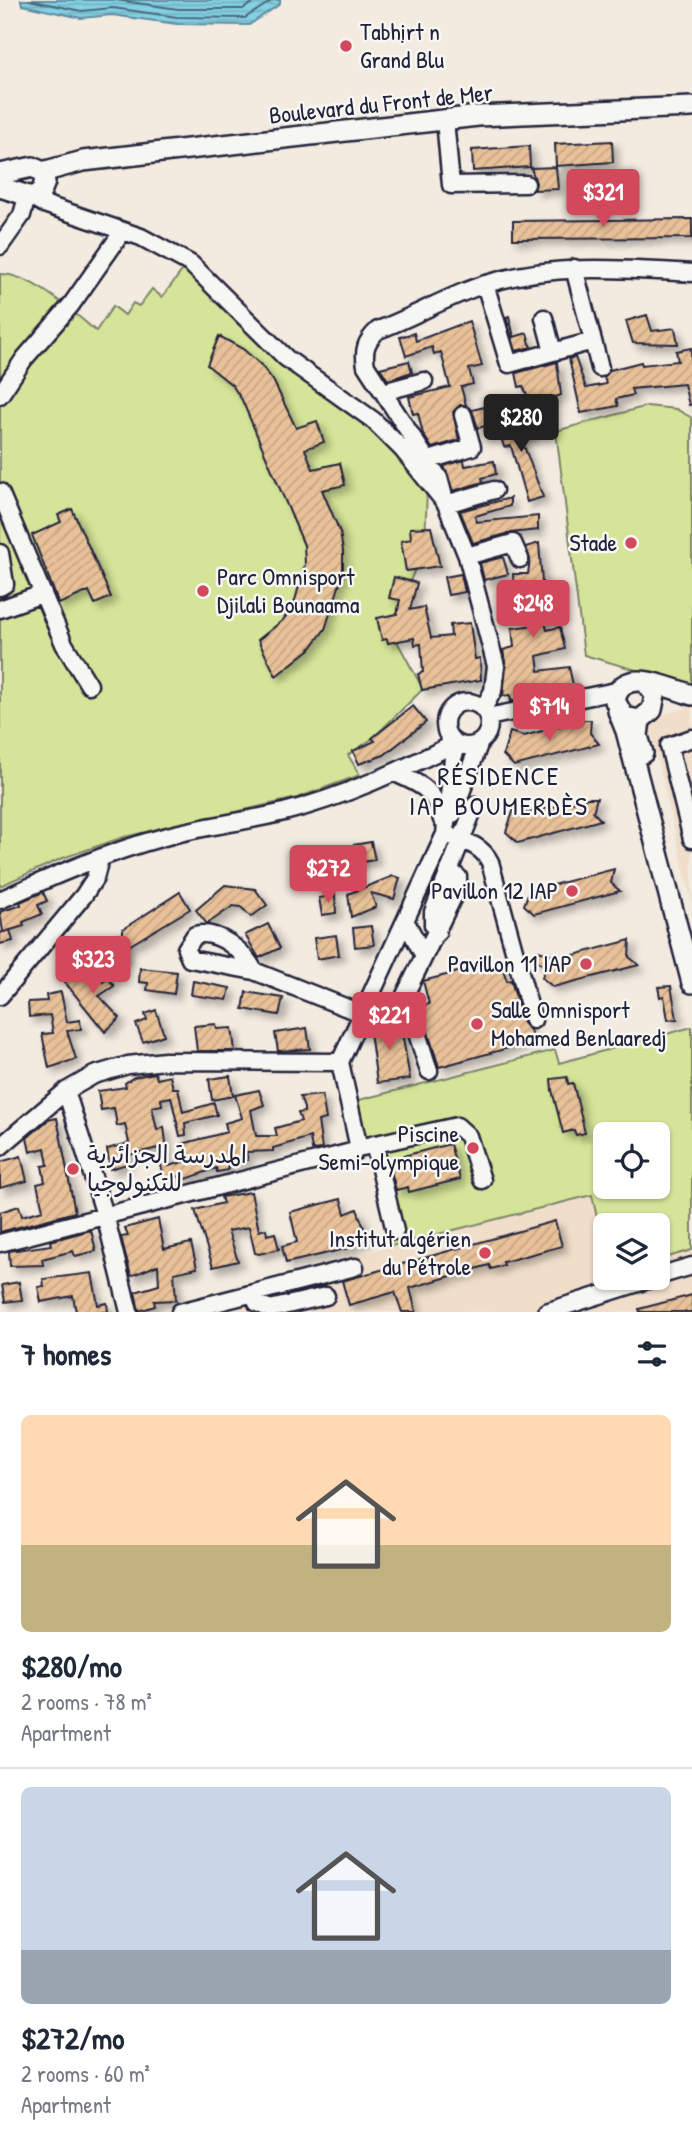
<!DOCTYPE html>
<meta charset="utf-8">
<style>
:root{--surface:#fff;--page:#f2f2f3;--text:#1f2937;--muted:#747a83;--line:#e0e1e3;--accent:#d1495b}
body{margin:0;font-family:"Patrick Hand","Playpen Sans Arabic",sans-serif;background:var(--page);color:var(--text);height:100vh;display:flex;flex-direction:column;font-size:26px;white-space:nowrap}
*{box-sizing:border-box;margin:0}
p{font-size:23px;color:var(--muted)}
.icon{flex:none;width:38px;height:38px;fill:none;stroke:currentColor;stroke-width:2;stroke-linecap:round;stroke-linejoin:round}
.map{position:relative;height:1312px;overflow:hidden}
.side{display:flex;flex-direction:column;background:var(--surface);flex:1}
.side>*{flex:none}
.tools{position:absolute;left:593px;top:1122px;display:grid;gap:14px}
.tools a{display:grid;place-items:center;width:77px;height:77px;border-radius:10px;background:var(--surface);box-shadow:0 2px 5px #0004;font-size:35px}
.price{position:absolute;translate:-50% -60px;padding:0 16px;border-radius:7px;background:var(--accent);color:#fff;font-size:23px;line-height:46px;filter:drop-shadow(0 2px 4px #0008)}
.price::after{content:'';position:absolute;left:50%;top:42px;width:21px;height:16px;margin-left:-10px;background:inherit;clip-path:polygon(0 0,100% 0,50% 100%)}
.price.on{background:#222;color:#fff}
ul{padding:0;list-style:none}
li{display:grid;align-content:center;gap:14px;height:371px;padding:0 21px}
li+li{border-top:2px solid var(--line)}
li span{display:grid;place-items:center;height:217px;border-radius:10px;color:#555}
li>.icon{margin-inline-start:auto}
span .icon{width:126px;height:126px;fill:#fffc;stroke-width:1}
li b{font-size:30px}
h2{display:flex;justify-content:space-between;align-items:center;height:84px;padding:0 21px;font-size:30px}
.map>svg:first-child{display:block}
.built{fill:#f0deca}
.pitch{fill:#d4e498;stroke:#7b836a;stroke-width:2;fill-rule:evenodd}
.water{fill:url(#water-rules);stroke:#5d8ba0;stroke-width:2}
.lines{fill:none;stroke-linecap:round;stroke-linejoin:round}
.shore{stroke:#49687e;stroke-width:2}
.building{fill:url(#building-hatch);stroke:#22223b;stroke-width:2;filter:url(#shadow)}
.minor-casing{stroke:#22223b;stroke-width:21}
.major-casing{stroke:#22223b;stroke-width:24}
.minor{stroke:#f6f6f2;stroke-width:16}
.major{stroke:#f6f6f2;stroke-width:19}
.poi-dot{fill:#d1495b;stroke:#f6f6f2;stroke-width:2.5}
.labels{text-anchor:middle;stroke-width:5;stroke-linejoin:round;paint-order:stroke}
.poi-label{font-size:24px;fill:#22223b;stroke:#f6f6f2;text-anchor:end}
.street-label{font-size:24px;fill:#22223b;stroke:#f6f6f2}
.neighbourhood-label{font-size:26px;letter-spacing:2px;fill:#22223b;stroke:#f6f6f2}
</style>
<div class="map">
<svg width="692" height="1312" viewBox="0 0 692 1312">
<defs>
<pattern id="water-rules" width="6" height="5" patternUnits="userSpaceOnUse" patternTransform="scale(1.75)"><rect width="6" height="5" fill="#84d1e3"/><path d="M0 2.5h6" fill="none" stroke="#72b3c4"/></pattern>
<pattern id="building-hatch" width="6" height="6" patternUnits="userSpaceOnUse" patternTransform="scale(1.75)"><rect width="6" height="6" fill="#e8c198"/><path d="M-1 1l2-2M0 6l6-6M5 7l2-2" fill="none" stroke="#c7a684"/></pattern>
<filter id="shadow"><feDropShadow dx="5.5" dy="5.5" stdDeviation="3.5" flood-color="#0004"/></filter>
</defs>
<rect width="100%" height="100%" fill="#f3ebe0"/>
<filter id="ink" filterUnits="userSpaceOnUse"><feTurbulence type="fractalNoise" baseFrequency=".0143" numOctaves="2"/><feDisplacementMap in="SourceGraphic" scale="14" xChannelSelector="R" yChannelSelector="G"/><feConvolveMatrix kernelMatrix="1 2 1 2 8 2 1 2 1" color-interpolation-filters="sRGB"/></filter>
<g filter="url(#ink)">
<path class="built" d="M692,706V904L648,719Z
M592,1195L605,1254L606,1278H658V1260L692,1250V1312H233L228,1292L391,1246Z"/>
<path class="pitch" d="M185,267L359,418L427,488L425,545L396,615L393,634L423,689L372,739L348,755L360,775L297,798L124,837L63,858L0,886V274C32,274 72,311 96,331L113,306L125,315L133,303L139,306L152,289L162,297Z
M647,406L676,409L692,418V684L688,685L584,655L556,431Z
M692,1027V1250L658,1260V1225H606L605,1254L592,1195L391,1246L355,1101L555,1050L559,1063ZM606,1134H658V1186H606Z"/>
<path class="water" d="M21,0H280V4L249,25L177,24L112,15L81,18L22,5Z"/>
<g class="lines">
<path class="shore" d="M29,0L81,11L113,8L177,17L245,18L273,0
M116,0L178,9H243L257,0"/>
</g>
<path class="building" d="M612,141L613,162L556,166L555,144Z
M529,146L530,167L473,171L472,150Z
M556,167L558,189L534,190L536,183L531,168Z
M692,219V238L513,239V221Z
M647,315L652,331L675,328L678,344L633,343L626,321Z
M509,316L514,337L527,333L531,347L516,351L506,317Z
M469,321L482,366L469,369L473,384L461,387L466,405H460L453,412L459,440L432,448L423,434L418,413L413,414L409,397L450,387L441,352L434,354L432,347L406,356L400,337L414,333L416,341Z
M219,336L243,349L260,364L273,380L296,428L317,421L324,442L305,449L313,469L340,463L345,485L322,490L340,532L343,551V574L325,629L310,649L276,676L258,640L283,620L294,604L305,564L304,545L242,400L232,385L207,365Z
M691,348L692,404L689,405L684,384L631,389L633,395L616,399L618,406L581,413L569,359L575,357L586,388L606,384L604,377L610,370L641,362L642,365L678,361L676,351Z
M409,361L412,372L388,380L380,368Z
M557,362L561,395L532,405L523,386L519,387L516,373Z
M493,405L496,419L489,421V425L478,428L472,410Z
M530,417L531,438H521L543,497L527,502L511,446L504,447L497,424L512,421V418Z
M464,460L465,466L494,461L496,474L482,478L483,482L453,491L444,466Z
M510,498V506L475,516L476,522L538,516V530L510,533L473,543L460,511Z
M72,509L111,597L95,604L89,591L59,604L32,535L61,522L58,515Z
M431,527L440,566L406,571L401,541L411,539L410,528Z
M539,543L544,609L542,610L547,630L560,627L565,649L537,656L539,671L569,667L573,685L543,688L544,691L511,701L510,695L503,696L506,667L503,650L514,647L512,628L534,625L527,596L514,597L513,574H528L530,559L526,547Z
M503,557L508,574L484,580L480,563Z
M461,574L465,592L448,595L444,577Z
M394,577L417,583L410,610L424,607L431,638L451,636L450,625L470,623L475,659L480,658L481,680L422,690L418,674L423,672L421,644L415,645L414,638L388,643L387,639L382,640L377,618L397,614L400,600L389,598Z
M413,706L426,722L384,755L359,764L353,751L375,741L372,738Z
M582,720H591L590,733L599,744L514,766L503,755L510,732L524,736Z
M587,798H597L593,812L601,820L518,843L506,832L514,809L529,813Z
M371,842L375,860L356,863L353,845Z
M614,869L611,883L620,891L534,914L524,905L529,891Z
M393,876L400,878L394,899L371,893L376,907L351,917L348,894Z
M225,885L255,889L267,905L251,917L241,907L233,906L207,924L196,910Z
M43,892L47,901L38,905L42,914L23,922L24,926L4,932L10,930L13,941L0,944V933L3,932L0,912L21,905L20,902Z
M180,892L190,909L127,947L126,960L104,961L105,940L115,934L123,935V929Z
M335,895L336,913L322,915L319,898Z
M268,924L280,948L259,958L245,935Z
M371,926L374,945L355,947L353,928Z
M336,935L339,955L317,959L314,938Z
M630,940L629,957L639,965L553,987L542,978L545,966L533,958L538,951L553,955L552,961Z
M500,961L507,981L511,980L523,1023L530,1030L534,1041L439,1067L420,1007L429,1004L423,981Z
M81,966L86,972L93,969L103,982L108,978L114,986L99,996L120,1018L105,1032L63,980Z
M140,968L177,972L174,994L147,990L148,983L139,982Z
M193,981L230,988L227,1000L191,995Z
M671,986L677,1019L668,1020L664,996L660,997L658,987Z
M61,992L67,1022L80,1020L81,1029L67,1031L76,1059L49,1068L42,1034L53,1033L50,1015L29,1017L28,1002L47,1001L46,995Z
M246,992L283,998L279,1015L243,1009Z
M156,1010L164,1035L143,1042L136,1024L147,1020L145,1014Z
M400,1021L410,1079L377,1083L369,1025Z
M216,1024L217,1029L232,1028L235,1051H197L194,1026Z
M307,1028L310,1049L278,1051L275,1033Z
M155,1073L157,1079L170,1076L173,1088H178L183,1112L214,1103L217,1115L185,1123L186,1135L180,1136L171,1097L161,1099L162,1105L152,1107L157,1130L164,1127L169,1166L186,1161L182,1144L227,1132L225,1123L242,1118L235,1095L259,1090L264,1105L251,1110L256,1136H277L275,1128L301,1121L298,1113L304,1112V1108L300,1097L322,1095L326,1119L318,1121L322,1149L312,1150L310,1137L273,1148V1151L246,1152L248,1160L227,1166L228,1170L217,1172L216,1168L184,1180L183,1175L164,1181L158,1148L125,1156L127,1164L110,1169L107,1149L129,1143L125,1124L117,1126L114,1108L101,1110L98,1091L126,1087L125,1083L134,1077Z
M230,1076L233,1096L212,1100L209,1079Z
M567,1077L568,1084L573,1083L585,1133L576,1135L574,1130L563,1133L552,1090L551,1079Z
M57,1118L75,1212L0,1232V1212L19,1206L22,1216L43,1210L37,1184L45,1182L42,1166L48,1165L45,1148L30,1152L27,1138L48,1120Z
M450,1144L460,1179L409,1192L408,1187L396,1190L390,1167L401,1165L399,1157Z
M21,1156L27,1181L0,1188V1162Z
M251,1192L259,1231L266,1229L267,1235L275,1233L279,1249L259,1254L255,1253L249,1227L228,1231L238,1261L213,1267L195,1210L223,1203L221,1197Z
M341,1199L345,1214L357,1209L368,1239L352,1245L353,1247L286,1263L282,1246L297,1242L290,1212Z
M158,1219L164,1249L191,1243L197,1268L174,1273L176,1300L154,1301L155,1306L139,1311L135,1292L159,1285L158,1265L131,1276L121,1237L128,1236L125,1228Z
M555,1221L562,1246L503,1262L504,1265L491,1269L489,1265L410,1288L416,1312H402L395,1292L349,1305L342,1281Z
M91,1230L96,1251L75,1256L73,1251L42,1259L43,1265L10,1266L9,1251L51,1245L50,1241Z
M92,1273L98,1305L107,1303L108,1312H76L73,1296L41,1302L38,1287L44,1286L43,1279Z
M19,1282L22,1300L5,1302L2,1285Z
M692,1295V1312H640L639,1309Z"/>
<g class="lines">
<defs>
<path id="minor" d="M445,120L451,185L526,184
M32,197L44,204L141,237L191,264L286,358L373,420L402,449L446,504L494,490
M0,246L22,215L27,197
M485,284L509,364L593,341L574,268
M544,318L553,352
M593,341L600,368
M383,392L424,381
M0,395L24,359L71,305L123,231
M426,461L472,447L463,415
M0,492L64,644L89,685
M0,553L5,584L0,587
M467,556L513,543L520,559
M0,609L42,594
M445 724a22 22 0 1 1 44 0a22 22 0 1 1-44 0Z
M483,709L493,691L496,666L467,556L446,504L439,478L366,366C363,350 366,341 378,330C414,317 449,295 486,284C554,263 622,269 692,273
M488,717L616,691
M692,738L669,746L692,839
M395,773C422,785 435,789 442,820
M453,814L480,742
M445,834C463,841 481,844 490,862L533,1020
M0,900C53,876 108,852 164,837C203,826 244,822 284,812C344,797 401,770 456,743
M406,922L424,956
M437,933L433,925V912L475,805
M254,971C245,952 218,929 195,935L186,949L190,959L254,971L365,1015
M0,996L84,895L95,878L100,859
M429,1071L405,995L458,887V877L449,870
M66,1091L105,1215L129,1312
M374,1144L395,1231
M0,1147L66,1091L94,1075L128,1065L165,1061L340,1062
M358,1148L457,1126L468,1136L482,1180
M0,1243L355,1151L358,1144L340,1062L445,834L453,758L458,745
M658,1276L692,1266
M254,1293L257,1303L270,1309L326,1296
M180,1312L355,1267
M546,1312L654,1278"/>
<path id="major" d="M42,172L83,161L478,116L692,107
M0,174L33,167L42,172L45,182L41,192L32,197L0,187
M646,683L655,695L652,710L640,720L624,717L615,701C622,664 668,688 692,695
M618,711L626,731L692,983
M640,720L638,736L643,753"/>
</defs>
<use href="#minor" class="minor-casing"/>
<use href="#major" class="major-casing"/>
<use href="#minor" class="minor"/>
<use href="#major" class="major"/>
</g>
</g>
<g class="poi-dot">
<circle cx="346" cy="46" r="7"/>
<circle cx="631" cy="543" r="7"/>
<circle cx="203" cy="591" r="7"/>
<circle cx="572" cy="891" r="7"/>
<circle cx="586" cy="964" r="7"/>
<circle cx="477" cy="1024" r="7"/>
<circle cx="473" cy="1148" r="7"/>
<circle cx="73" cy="1169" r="7"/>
<circle cx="485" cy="1253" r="7"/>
</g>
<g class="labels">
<g class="poi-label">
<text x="360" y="40" text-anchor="start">Tabḥirt n<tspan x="360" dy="28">Grand Blu</tspan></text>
<text x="617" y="551">Stade</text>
<text x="217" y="585" text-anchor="start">Parc Omnisport<tspan x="217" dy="28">Djilali Bounaama</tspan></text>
<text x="558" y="899">Pavillon 12 IAP</text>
<text x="572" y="972">Pavillon 11 IAP</text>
<text x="491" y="1018" text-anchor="start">Salle Omnisport<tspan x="491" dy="28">Mohamed Benlaaredj</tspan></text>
<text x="459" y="1142">Piscine<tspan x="459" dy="28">Semi-olympique</tspan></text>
<text x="87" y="1163" text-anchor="start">المدرسة الجزائرية<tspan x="87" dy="28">للتكنولوجيا</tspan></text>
<text x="471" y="1247">Institut algérien<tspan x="471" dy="28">du Pétrole</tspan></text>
</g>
<g class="street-label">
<text transform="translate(381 104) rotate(-6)" y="8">Boulevard du Front de Mer</text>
</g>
<g class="neighbourhood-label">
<text x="499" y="785">RÉSIDENCE<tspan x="499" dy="30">IAP BOUMERDÈS</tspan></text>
</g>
</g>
</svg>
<div class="tools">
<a><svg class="icon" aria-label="locate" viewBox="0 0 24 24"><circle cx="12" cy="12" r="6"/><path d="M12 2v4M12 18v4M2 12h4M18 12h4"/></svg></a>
<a><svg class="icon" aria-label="layers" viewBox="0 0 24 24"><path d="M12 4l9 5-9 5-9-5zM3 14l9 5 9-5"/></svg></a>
</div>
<b class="price" style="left:603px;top:229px">$321</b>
<b class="price on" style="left:521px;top:454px">$280</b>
<b class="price" style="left:533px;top:640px">$248</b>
<b class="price" style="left:549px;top:743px">$714</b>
<b class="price" style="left:328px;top:905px">$272</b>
<b class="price" style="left:93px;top:996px">$323</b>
<b class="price" style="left:389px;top:1052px">$221</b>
</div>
<section class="side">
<h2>7 homes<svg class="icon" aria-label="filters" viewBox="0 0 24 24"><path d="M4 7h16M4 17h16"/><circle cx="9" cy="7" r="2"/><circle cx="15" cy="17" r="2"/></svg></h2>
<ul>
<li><span style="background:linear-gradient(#ffd9b3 60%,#c2b280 0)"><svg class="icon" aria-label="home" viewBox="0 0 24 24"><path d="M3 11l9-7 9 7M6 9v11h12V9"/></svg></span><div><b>$280/mo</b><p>2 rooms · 78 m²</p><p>Apartment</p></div></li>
<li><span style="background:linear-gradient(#c9d6e8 75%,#9aa5b1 0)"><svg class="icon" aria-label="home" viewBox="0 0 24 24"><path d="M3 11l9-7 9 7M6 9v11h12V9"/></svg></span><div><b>$272/mo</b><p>2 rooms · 60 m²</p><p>Apartment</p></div></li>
</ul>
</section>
